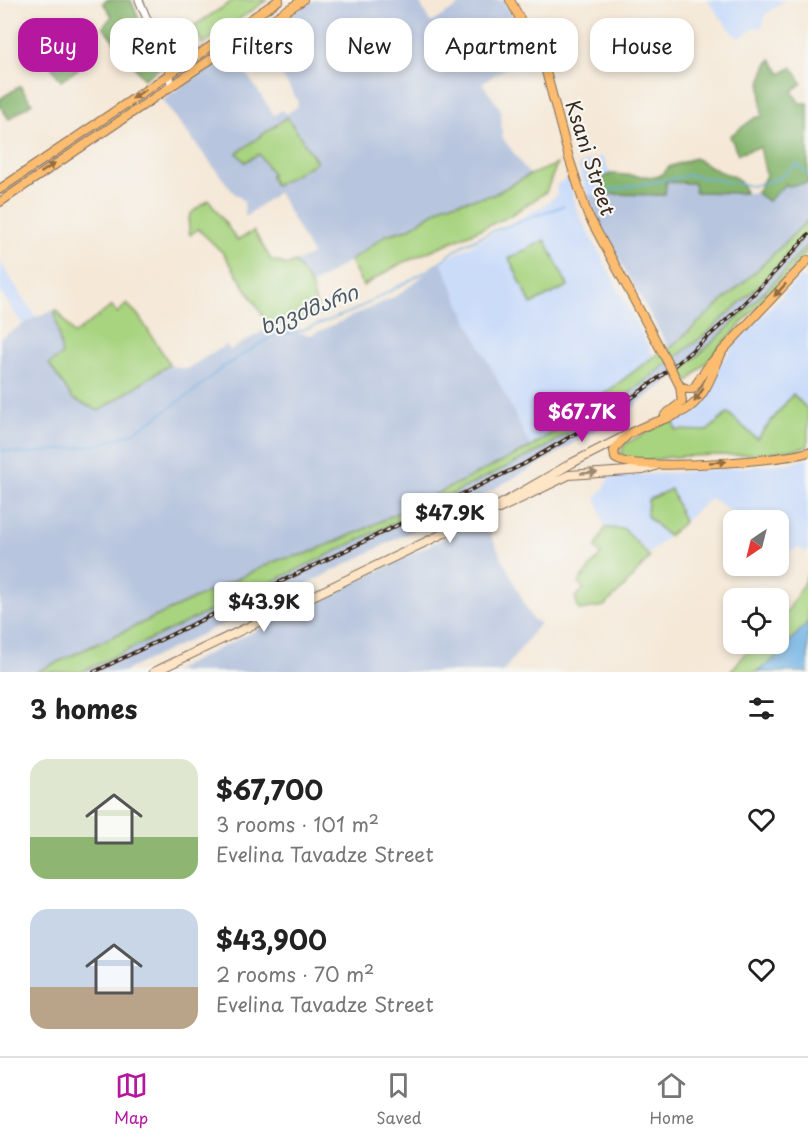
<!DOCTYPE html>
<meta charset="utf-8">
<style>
:root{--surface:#fff;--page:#f6f6f6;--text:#222;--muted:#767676;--line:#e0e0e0;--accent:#b5179e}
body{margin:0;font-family:"Playpen Sans","Noto Sans Georgian",sans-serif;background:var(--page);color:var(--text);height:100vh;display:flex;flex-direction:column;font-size:22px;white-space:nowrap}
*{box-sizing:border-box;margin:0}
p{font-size:20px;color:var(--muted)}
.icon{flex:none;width:33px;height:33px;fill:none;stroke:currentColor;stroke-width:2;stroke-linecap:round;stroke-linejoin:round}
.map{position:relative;height:672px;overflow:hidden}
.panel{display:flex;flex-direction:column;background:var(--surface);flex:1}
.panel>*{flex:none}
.hud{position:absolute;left:18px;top:18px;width:772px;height:54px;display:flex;gap:12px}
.needle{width:39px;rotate:215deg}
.fabs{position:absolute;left:723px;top:510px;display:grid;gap:12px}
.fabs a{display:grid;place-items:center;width:66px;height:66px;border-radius:12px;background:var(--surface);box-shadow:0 3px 9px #0003;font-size:30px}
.price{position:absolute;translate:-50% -51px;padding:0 14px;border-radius:6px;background:#fff;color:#222;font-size:20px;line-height:39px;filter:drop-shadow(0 2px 3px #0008)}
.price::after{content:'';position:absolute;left:50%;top:36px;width:18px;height:14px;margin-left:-9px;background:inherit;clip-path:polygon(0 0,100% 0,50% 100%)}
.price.on{background:var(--accent);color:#fff}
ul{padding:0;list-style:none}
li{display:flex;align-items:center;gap:18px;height:150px;padding:0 30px}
li span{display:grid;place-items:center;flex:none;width:168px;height:120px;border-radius:18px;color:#555}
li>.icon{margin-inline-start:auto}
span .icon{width:72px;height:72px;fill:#fffc;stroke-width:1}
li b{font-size:26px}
h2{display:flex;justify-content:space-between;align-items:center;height:72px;padding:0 30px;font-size:26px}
.pill{padding:0 21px;border-radius:18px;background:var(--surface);box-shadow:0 3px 9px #0003;font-size:21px;line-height:54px}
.pill.on{background:var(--accent);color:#fff}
.dock{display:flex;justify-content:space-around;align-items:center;height:84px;border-top:2px solid var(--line);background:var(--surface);font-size:16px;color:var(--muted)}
.dock a{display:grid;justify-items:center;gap:3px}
.dock .on{color:var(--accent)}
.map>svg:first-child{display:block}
.built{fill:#cbdcf9}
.industrial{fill:#b7c5de;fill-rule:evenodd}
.green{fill:#a8d480;stroke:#727f4f;stroke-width:1.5}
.forest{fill:#86b66e;stroke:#607046;stroke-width:1.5}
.water{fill:#6eb1e4;stroke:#546e81;stroke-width:1.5}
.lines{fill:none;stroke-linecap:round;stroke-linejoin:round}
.stream{stroke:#6eb1e4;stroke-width:1.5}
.tertiary-casing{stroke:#7c6c5f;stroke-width:9}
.secondary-casing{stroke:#7c6c5f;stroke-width:10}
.primary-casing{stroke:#7c6c5f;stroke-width:10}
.tertiary{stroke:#fff;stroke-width:7}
.secondary{stroke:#fee5c5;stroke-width:8}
.primary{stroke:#fcbd6f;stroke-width:8}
.rail-casing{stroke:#3b2a1e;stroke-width:4}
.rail{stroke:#f6f6f2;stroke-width:1.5;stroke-dasharray:4.5;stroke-linecap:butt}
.primary-bridge-casing{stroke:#7c6c5f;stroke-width:10;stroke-linecap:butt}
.primary-bridge{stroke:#fcbd6f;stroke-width:8}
.oneway{fill:#926c42}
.oneway2{fill:#9c8872}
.labels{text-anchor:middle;stroke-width:4.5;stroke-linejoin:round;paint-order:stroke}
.street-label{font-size:20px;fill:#3b2a1e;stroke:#f6f6f2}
.water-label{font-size:21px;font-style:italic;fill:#4d5963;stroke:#f6f6f2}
</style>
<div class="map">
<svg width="808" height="672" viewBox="0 0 808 672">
<rect width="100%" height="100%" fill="#f6f6f2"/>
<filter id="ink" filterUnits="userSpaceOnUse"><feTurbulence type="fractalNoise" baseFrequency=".0167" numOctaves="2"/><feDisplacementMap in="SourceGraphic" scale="12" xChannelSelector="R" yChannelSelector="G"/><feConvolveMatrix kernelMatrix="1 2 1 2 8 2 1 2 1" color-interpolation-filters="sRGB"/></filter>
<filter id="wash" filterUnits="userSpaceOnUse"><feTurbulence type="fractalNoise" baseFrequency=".008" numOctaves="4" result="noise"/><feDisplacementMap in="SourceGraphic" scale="24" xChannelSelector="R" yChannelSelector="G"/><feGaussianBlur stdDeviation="1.35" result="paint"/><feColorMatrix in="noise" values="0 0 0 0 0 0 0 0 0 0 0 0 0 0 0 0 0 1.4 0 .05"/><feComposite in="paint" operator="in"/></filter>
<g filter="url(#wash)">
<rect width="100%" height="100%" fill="#f5e8d7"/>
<path class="built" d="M707,0H785L765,15L762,28L756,27L740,38L735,36Z
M602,156L611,174L603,177L605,194L588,195L578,165Z
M568,178L577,211L654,357L531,447L465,315L441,262L543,206L557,195L556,185Z
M0,262L36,317L23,325L2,294L0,295Z
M800,277L808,280V410L793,395L757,439L715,423L707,431L675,430L673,419L691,414L705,400L717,369L736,343Z
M808,458V552L797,548L791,552L779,543L778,520H744L711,498L684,522L671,489L647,516L668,536L649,554L624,529L605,528L596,496L603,490L610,476L659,474L792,463Z"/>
<path class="industrial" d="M314,0H418L431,23L468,0H504L532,52L482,83L501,110L502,137L530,175L493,195L445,205L408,229L386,235L363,253L311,285L295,262L312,254L278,192L245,217L244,201L233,192L162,100L232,52L274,115L282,110L286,114L297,107L298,101L256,35ZM259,154L316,162L270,176L273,175Z
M665,182L695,183V192L757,193L768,201L786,184L788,186L808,183V220L755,272L669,348L596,219L588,195H664Z
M808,232V244L774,284L715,341L674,377L634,406L548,459L483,495L325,575L123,672H81L320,559L545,448L623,398L707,333L768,277Z
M441,262L465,315L531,447L363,530L306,554L278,560L36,672H0V338L36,317L54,310L62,355L49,365L99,411L169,365L186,369L226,345L230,350L270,327L311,335L398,295Z
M483,519L532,619L540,623L503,672H171Z"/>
<path class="green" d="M234,0H267L203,44L192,27Z
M287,117L317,162L275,186L270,176L273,175L259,154L245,162L237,153Z
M557,164L546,192L508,217L398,265L363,286L350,261L386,235L408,229L445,205L493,195L527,176Z
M209,200L237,240L254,231L271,260L288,265L295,262L311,285L319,315L270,327L224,254L198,229L190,235C185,212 192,212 209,200Z
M808,220V232L768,277L707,333L623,398L545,448L320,559L81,672H36L278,560L306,554L363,530L531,447L564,424L660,352L670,348L755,272Z
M545,240L568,286L531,304L509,258Z
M808,244V251L688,382L681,370C727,331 769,289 808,244Z
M127,304L138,315L168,361L169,365L99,411L73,399L49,364L62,355L55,311L57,310L74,334L112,306L117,313Z
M793,394L808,410V446L806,447C762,457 715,454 671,457C660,458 643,463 634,462C621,461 619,451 626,443L673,419L676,430L707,431L728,413L757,439Z
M671,489L684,522L668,536L647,516L648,500Z
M605,528L624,529L650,557L624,587L604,606L579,610L575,597L584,589L578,583L601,554L595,548Z
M808,574V622L800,632L772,661L757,672H730L753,644H778L779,621C788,614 802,586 808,574Z"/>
<path class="forest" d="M107,0H131L156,62L161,67L144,79L103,27L112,16L103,3Z
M67,49L82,66L61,81L48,62Z
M771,59L781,74L792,67L802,83L792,91L799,103H808V183L788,186L786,184L768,201L757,193L766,175L760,147L738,154L730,136L756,117H762C761,96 757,77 771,59Z
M20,86L32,103L9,119L0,106V99Z
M694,158C704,161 711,169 721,172C734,176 741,178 745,193L695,192L694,183L666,182L665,195L605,194L603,177L611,174L656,177L663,174L669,167Z"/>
<path class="water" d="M808,622V672H757L772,661Z"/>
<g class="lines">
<path class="stream" d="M607,191L690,175L752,186L779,178L797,164L808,175
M0,450L26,454L97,445L133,433L193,392L220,369L271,337L303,330L353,311L427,271L463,245L495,230L563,206"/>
</g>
</g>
<g filter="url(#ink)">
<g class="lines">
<defs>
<path id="tertiary" d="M139,0L170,73L171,87"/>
<path id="secondary" d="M499,509L569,475L643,470L655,466
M154,672L484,514L572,463L625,436"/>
<path id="primary" d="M510,0L544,64L569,158L587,213L653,335
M0,189L279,0
M0,202L229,47L303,0
M723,350C714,369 707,394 690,407C668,424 630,421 614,451L615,458C630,472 784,461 808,452
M665,415L682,402L680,386L688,389H693L709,365L808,260"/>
</defs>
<use href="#tertiary" class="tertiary-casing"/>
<use href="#secondary" class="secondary-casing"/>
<use href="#primary" class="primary-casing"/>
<use href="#tertiary" class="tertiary"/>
<use href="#secondary" class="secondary"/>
<use href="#primary" class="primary"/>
<defs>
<path id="rail" d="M94,672L524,464C562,442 600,420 637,394C700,348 757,294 808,235"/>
</defs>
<use href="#rail" class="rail-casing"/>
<use href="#rail" class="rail"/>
<defs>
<path id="primary-bridge" d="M653,335L680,386"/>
</defs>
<use href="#primary-bridge" class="primary-bridge-casing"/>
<use href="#primary-bridge" class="primary-bridge"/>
</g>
<defs><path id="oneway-solid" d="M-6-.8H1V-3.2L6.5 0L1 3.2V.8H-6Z" transform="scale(1.5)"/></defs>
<g class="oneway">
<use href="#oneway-solid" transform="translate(139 94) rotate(145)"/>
<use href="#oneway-solid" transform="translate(48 168) rotate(-34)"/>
<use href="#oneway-solid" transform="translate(780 290) rotate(133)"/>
<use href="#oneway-solid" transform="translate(699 395) rotate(124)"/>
<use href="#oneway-solid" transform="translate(718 462) rotate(-3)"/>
</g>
<use class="oneway2" href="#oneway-solid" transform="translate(589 473) rotate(-3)"/>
</g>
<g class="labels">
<g class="street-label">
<text transform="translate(590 158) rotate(72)" y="7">Ksani Street</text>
</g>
<g class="water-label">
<text transform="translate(309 310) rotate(-21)" y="7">ხევძმარი</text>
</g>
</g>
</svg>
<div class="fabs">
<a><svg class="needle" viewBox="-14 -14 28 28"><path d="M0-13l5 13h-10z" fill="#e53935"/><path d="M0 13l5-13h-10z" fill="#767676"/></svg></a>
<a><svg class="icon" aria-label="locate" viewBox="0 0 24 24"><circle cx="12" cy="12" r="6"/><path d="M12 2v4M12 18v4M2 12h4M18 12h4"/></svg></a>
</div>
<b class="price on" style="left:582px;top:443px">$67.7K</b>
<b class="price" style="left:450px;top:544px">$47.9K</b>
<b class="price" style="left:264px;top:633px">$43.9K</b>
<div class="hud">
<a class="pill on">Buy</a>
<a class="pill">Rent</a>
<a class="pill">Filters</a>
<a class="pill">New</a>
<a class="pill">Apartment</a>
<a class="pill">House</a>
</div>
</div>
<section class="panel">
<h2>3 homes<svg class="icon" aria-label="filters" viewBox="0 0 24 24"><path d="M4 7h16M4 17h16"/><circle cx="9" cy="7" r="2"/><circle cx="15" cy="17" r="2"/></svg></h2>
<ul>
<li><span style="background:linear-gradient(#dfe7d0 65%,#8fb573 0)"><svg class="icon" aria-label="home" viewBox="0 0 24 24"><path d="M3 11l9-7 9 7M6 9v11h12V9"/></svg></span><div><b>$67,700</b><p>3 rooms · 101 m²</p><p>Evelina Tavadze Street</p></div><svg class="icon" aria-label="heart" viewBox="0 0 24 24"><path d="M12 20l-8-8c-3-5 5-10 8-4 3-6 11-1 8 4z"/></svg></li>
<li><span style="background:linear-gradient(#c9d6e8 65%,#b9a48a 0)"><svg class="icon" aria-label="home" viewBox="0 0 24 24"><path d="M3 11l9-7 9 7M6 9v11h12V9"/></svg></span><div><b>$43,900</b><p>2 rooms · 70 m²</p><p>Evelina Tavadze Street</p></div><svg class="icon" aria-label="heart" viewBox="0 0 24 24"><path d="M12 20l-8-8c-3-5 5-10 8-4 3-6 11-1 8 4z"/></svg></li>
</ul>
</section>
<nav class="dock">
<a class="on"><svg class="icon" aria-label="map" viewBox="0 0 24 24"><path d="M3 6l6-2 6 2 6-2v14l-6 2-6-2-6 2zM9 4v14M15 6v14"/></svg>Map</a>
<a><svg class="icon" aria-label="saved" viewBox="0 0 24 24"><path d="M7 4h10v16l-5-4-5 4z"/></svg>Saved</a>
<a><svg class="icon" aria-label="home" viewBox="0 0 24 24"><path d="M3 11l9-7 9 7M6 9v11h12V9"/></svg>Home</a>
</nav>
